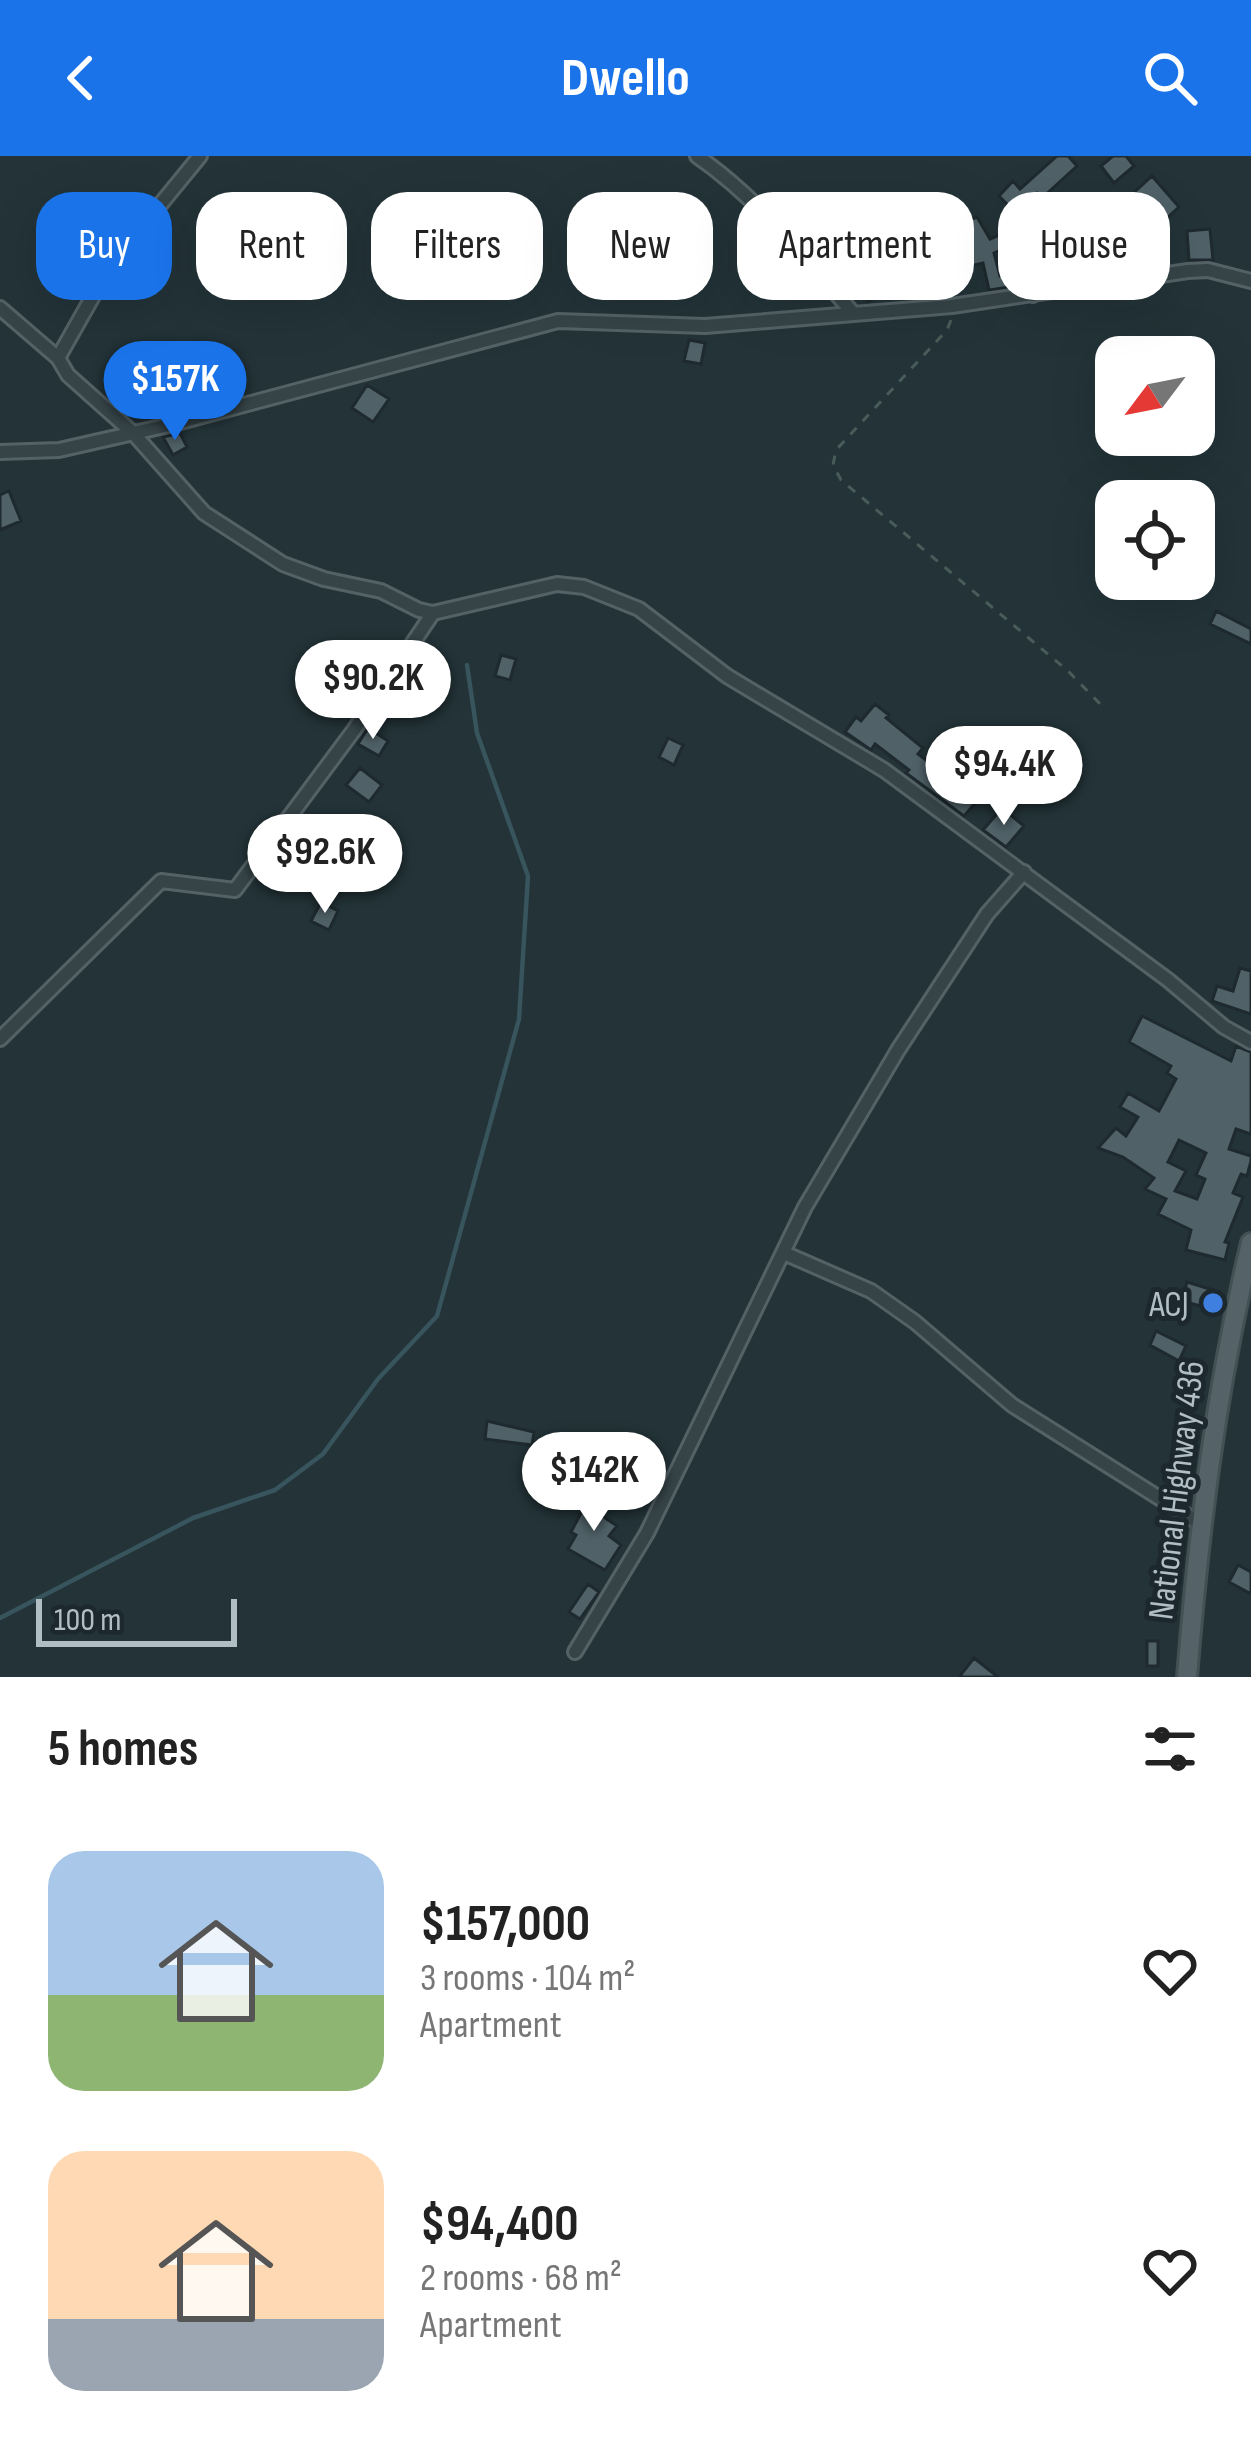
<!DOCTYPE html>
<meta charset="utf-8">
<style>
:root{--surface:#fff;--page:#f6f6f6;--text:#222;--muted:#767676;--accent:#1a73e8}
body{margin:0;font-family:"Sofia Sans Condensed",sans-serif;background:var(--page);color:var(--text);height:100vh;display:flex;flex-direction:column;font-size:45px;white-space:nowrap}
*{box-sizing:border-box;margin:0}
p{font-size:39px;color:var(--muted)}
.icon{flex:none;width:66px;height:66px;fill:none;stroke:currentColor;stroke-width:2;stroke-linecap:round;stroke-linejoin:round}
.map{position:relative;height:1521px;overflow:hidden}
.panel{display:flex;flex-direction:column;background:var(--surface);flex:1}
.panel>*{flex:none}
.banner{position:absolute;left:36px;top:36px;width:1179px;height:108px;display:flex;gap:24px}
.needle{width:78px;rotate:238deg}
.fabs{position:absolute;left:1095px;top:180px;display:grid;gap:24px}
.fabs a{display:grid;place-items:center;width:120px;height:120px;border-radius:24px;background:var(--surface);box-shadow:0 12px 48px #0002;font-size:60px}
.scale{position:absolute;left:36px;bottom:30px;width:201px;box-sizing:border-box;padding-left:12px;border:6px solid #b1bfc4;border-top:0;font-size:33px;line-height:42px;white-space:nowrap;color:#b1bfc4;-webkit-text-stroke:9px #1c282d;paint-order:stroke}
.price{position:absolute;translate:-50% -102px;padding:0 27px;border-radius:42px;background:#fff;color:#222;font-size:39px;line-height:78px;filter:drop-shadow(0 3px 6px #0008)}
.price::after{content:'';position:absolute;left:50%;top:72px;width:36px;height:27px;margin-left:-18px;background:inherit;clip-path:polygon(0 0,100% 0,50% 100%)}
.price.selected{background:var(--accent);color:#fff}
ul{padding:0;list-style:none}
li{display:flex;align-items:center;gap:36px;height:300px;padding:0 48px}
li span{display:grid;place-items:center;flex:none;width:336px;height:240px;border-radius:36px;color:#555}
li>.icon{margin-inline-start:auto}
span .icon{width:144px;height:144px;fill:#fffc;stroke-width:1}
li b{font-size:51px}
h2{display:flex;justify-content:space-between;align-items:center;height:144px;padding:0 48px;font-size:51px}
.chip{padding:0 42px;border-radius:36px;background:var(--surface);box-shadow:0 12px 48px #0002;font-size:42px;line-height:108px}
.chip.selected{background:var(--accent);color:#fff}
header{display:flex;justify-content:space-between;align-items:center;height:156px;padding:0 48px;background:var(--accent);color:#fff;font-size:54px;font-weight:700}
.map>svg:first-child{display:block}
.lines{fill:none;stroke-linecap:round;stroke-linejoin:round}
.stream{stroke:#38545d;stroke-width:4.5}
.building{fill:#506268;stroke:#1e2a2f;stroke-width:3;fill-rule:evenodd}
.street-casing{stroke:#546266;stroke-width:18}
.primary-casing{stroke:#435054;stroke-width:24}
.path{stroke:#4a5c59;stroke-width:3;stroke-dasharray:9 9;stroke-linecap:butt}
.street{stroke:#364448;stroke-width:12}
.primary{stroke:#556368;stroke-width:18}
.shop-dot{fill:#3f7fe0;stroke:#1c282d;stroke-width:4.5}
.labels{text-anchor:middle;stroke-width:10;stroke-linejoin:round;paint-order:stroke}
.poi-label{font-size:36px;fill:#b1bfc4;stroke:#1c282d;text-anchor:end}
.street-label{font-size:36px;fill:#b1bfc4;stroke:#1c282d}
</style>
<header><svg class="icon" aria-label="back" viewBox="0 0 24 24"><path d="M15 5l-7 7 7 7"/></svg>Dwello<svg class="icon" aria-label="search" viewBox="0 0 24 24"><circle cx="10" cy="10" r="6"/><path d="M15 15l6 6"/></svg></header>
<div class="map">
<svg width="1251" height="1521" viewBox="0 0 1251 1521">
<rect width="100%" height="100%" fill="#233338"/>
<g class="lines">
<path class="stream" d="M0,1462L193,1362L275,1334L323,1298L378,1223L437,1160L519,863L528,720L477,577L467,509"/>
</g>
<path class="building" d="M1057,0H1068L1077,10L1042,42L1037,37L1016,57L999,40L1013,25L1020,33Z
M1113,0H1126L1134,10L1114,27L1101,10Z
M1152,20L1179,51L1156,72L1129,41Z
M945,38L965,66L977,61L990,83L1004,77L1009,90L994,97L1000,120L1014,117L1017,130L989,134L983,107L970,110L965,91L961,93L955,83L917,106L904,85L940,63L930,48Z
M1040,63L1045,92L1033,94L1025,65Z
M1210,73L1213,104H1189L1187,75Z
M1073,89L1077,121L1052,125L1048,92Z
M870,124L881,139L868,146L858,132Z
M689,184L705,187L701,208L684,205Z
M367,229L389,243L373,266L352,252Z
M180,277L187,291L173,299L163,281Z
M9,335L21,365L0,374V339Z
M1216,455L1251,473V488L1210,468Z
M501,499L516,503L510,524L495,520Z
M875,548L889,559L886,562L923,592L918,598L934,610L930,615L955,628L976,646L964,660L906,617L909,614L875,588L871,594L845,576L856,561L861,565Z
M368,572L388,585L379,600L358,588Z
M668,582L683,589L674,609L659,601Z
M360,612L382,629L369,646L346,629Z
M1002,652L1024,670L1006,691L983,674Z
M321,746L338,755L329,774L311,765Z
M1240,812L1251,815V858L1212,845L1217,830L1233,835Z
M1142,860L1231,905L1236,890L1251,896V978L1236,973L1229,993L1251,1000V1005L1247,1020L1241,1018L1233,1037L1243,1041L1225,1086L1229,1087L1225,1104L1186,1094L1191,1074L1158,1058L1166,1043L1145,1033L1154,1022L1123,1001L1098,992L1116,972L1126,980L1138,961L1120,951L1128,937L1159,955L1176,923L1167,917L1171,910L1129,886ZM1179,984L1206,997L1196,1019L1205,1023L1197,1043L1175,1035L1186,1015L1168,1006Z
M1187,1126L1213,1134L1208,1152L1182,1145Z
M1156,1175L1186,1190L1179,1205L1150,1189Z
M487,1265L534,1276L532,1289L485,1283Z
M593,1334L607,1342L598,1357L617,1370L609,1380L621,1389L605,1414L568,1393L576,1379L571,1376Z
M1238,1409L1251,1416V1438L1229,1426Z
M588,1428L599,1436L580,1463L569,1456Z
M1147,1485H1158V1510H1147Z
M974,1502L998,1521H959Z"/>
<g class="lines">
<defs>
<path id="street" d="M200,0L110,110L58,202L68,219L133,277L204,357L283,408L324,423L381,435L419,454L433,457L557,428L584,431L639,453L727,520L884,614L1168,824L1224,871L1251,886
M697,0C758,42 804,101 852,156
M1016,70L1033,139
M0,152L58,202
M0,296L59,294L169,269L558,165L705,170L952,150L1188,115L1208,114L1251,125
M0,883L161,725L235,734L354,574L433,457
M784,1097L871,1135L915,1166L1012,1249L1199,1367
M575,1496L647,1377L805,1051L898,894L987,758L1024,716"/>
<path id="primary" d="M1187,1521C1199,1372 1216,1233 1251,1087"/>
</defs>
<use href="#street" class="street-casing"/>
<use href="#primary" class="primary-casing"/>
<path class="path" d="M951,164L947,174L836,294L833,309L841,324L1068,515L1105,553"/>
<use href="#street" class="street"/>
<use href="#primary" class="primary"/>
</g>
<circle class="shop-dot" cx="1213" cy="1147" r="12"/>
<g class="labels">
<g class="poi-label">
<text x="1189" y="1160">ACJ</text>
</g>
<g class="street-label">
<text transform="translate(1175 1334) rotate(-83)" y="13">National Highway 436</text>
</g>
</g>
</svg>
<div class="fabs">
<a><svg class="needle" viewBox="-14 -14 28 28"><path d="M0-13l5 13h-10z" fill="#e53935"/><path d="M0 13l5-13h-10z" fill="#767676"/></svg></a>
<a><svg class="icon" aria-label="locate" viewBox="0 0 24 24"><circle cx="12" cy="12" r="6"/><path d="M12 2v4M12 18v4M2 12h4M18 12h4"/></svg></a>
</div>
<div class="scale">100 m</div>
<b class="price selected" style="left:175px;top:287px">$157K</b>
<b class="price" style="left:373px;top:586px">$90.2K</b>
<b class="price" style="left:1004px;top:672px">$94.4K</b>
<b class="price" style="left:325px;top:760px">$92.6K</b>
<b class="price" style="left:594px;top:1378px">$142K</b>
<div class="banner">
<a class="chip selected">Buy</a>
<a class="chip">Rent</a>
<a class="chip">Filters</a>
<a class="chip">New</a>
<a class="chip">Apartment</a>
<a class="chip">House</a>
</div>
</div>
<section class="panel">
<h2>5 homes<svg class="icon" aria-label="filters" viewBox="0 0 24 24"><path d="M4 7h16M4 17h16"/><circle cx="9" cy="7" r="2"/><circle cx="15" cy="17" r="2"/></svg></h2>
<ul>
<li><span style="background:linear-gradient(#a9c7e8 60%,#8fb573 0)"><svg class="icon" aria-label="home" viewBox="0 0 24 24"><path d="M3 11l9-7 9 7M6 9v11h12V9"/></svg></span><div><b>$157,000</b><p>3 rooms · 104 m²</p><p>Apartment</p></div><svg class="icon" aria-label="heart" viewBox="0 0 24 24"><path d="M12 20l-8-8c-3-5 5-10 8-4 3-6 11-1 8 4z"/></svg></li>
<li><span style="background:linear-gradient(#ffd9b3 70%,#9aa5b1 0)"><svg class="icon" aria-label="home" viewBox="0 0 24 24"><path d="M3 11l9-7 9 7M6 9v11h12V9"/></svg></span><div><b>$94,400</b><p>2 rooms · 68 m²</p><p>Apartment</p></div><svg class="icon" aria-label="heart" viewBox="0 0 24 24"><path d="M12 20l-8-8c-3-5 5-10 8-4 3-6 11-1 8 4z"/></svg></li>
</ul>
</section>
